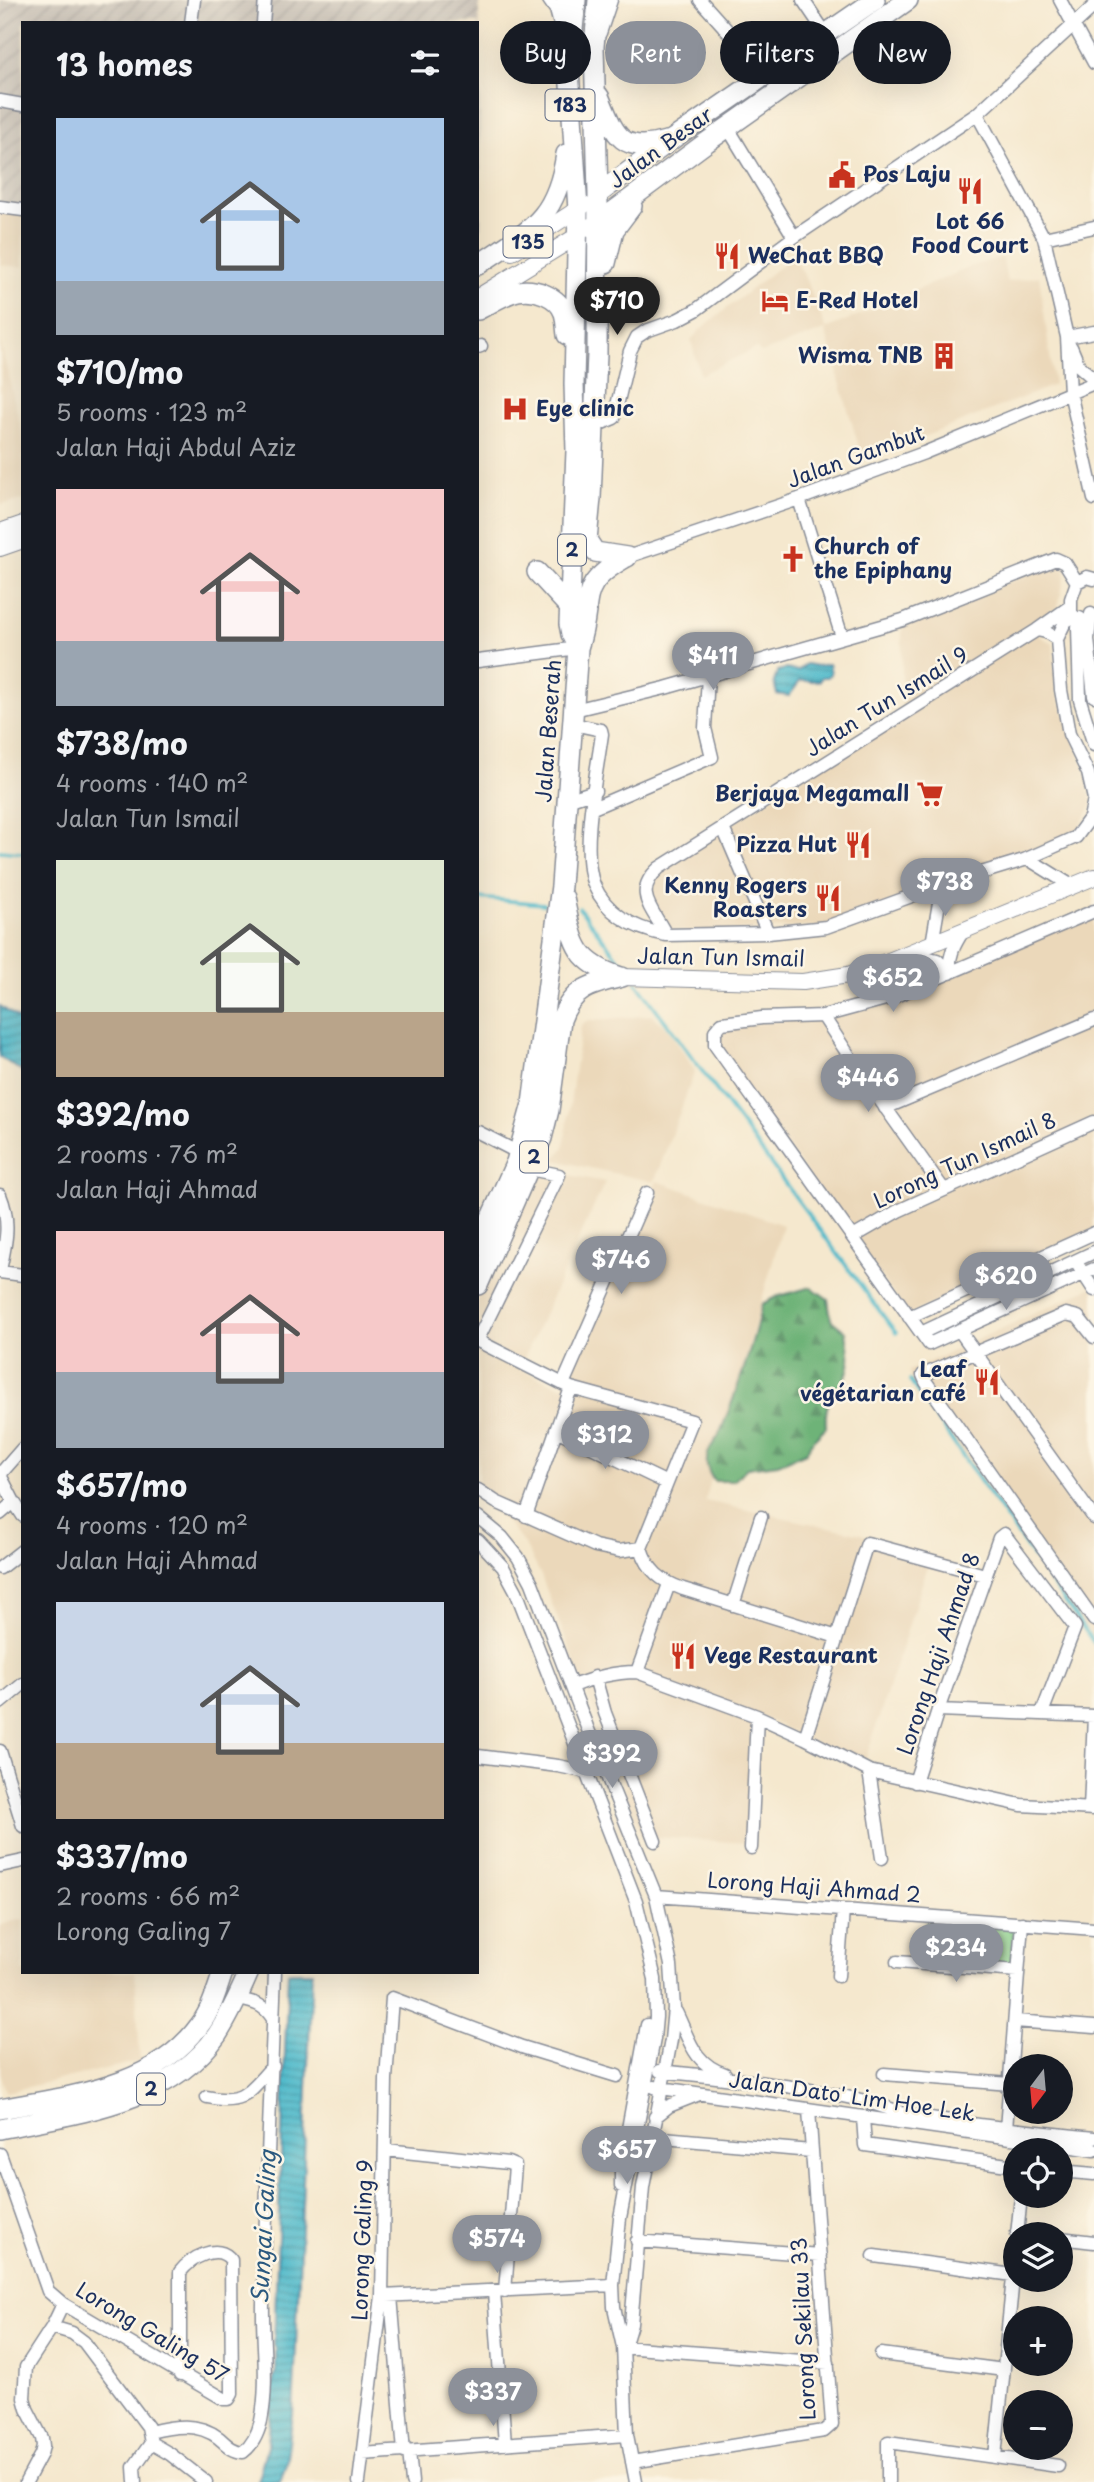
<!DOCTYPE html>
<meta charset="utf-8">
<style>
:root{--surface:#171b24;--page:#242831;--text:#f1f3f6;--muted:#9ea1a6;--accent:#8c9099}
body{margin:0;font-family:"Playpen Sans",sans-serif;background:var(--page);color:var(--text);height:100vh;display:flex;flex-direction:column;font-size:26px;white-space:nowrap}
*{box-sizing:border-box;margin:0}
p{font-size:23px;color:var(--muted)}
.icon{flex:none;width:38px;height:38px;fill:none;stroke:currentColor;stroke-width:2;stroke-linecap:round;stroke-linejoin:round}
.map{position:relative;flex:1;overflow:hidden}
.panel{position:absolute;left:21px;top:21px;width:458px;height:1953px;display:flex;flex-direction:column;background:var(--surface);border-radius:0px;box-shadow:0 7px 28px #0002}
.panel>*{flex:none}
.top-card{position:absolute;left:500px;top:21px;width:488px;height:63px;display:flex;gap:14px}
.needle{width:46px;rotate:196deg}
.fabs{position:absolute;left:1003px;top:2054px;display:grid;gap:14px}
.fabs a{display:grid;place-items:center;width:70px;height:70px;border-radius:50%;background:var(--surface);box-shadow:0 7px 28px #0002;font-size:35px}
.price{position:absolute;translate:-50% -60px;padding:0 16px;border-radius:24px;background:var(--accent);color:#fff;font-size:23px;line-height:46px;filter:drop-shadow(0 2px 4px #0008)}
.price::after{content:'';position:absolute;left:50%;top:42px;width:21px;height:16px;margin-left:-10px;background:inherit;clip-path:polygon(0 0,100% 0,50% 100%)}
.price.on{background:#222;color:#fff}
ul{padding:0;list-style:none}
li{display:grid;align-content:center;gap:14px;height:371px;padding:0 35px}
li span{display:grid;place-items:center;height:217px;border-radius:0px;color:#555}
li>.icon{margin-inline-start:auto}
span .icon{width:126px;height:126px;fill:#fffc;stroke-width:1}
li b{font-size:30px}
h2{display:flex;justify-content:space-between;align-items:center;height:84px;padding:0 35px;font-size:30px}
.tag{padding:0 24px;border-radius:32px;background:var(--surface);box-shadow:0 7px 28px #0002;font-size:24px;line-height:63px}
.tag.on{background:var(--accent);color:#fff}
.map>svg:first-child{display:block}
.built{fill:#ebd8ba}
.industrial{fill:url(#industrial-furrows)}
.forest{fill:url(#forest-firs);stroke:#44716b;stroke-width:2}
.park{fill:url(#park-tufts);stroke:#528075;stroke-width:2}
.water{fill:url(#water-rules);stroke:#357494;stroke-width:2}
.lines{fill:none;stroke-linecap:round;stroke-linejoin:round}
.stream{stroke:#4fbacb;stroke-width:3.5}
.minor-casing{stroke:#888c96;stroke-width:15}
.major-casing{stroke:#888c96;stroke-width:18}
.highway-casing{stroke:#888c96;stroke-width:22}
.minor{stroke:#fff;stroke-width:12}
.major{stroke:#fff;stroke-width:16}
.highway{stroke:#fff;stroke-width:19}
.labels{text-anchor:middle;stroke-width:5;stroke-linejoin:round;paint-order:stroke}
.shield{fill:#fcf5e5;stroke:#5e6a86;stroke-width:2}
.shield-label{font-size:19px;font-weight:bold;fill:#1b2f5e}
.street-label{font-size:21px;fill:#1b2f5e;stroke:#fcf5e5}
.poi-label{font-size:21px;font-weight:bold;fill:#1b2f5e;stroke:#fcf5e5;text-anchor:start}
.water-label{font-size:23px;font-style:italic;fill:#2b597f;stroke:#fcf5e5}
</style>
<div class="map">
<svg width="1094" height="2482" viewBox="0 0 1094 2482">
<defs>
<pattern id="industrial-furrows" width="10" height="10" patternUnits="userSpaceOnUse" patternTransform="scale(1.75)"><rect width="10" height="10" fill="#cbc3b8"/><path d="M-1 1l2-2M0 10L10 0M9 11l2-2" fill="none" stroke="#aea8a1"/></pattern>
<pattern id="forest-firs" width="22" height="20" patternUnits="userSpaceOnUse" patternTransform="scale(1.75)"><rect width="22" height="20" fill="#6eb378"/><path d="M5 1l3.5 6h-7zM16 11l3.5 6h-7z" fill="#5a9266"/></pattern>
<pattern id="park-tufts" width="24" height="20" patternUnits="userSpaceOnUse" patternTransform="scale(1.75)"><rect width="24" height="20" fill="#89d18c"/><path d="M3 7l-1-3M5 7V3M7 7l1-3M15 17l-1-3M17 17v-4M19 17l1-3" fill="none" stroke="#6faa76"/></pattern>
<pattern id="water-rules" width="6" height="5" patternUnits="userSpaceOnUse" patternTransform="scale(1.75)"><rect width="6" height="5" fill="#4fbacb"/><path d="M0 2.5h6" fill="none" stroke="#4198a8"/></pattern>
</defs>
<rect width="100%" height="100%" fill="#fcf5e5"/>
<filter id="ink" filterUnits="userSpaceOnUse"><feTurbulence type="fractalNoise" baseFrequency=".0143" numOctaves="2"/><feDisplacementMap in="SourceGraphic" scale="14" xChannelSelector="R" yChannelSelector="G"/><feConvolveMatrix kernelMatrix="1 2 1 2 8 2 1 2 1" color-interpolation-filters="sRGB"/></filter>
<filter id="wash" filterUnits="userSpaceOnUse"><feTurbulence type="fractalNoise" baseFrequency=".00686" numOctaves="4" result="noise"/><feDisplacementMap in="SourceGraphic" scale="28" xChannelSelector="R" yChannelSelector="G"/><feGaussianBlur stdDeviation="1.57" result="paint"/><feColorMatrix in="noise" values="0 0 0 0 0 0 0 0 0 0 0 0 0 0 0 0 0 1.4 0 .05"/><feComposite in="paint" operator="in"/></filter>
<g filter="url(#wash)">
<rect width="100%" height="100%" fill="#f5e8ce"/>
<path class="built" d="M0,212L23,215V267L0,265Z
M793,256L803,273L826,329L973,266L1002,257L1007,282L1039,276L1054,385L863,461L825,330L761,353L756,348L700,375L691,340L701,329Z
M0,340L23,437V500L0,505Z
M1056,564L1061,565L1066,572L1058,607L1035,622L1040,636L1053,644L1056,690L1086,773L1092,805L1074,836L824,926L697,933L666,928L645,881L902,713V625Z
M1094,908V1231L908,1314L714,1043V1028L822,1017Z
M653,1015L670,1032L695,1071L654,1182L554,1160L564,1147L581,1026L586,1021Z
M532,1168L605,1182L519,1369L563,1387L621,1254L657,1181L783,1225L705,1501L861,1534L931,1556L863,1767L753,1712L747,1843L642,1836L540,1573L525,1545L507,1523L478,1498V1286Z
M1094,1286V1639L911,1379L909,1371Z
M23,1919V1972H135L140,2061L6,2092L0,2072V1924Z"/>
<path class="industrial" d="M0,0H479L481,227L478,231V23H23V205L0,203Z"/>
<path class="forest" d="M811,1287L828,1299L831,1320L846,1332C847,1343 851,1356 849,1366C844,1394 823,1390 826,1427L814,1439L806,1452L778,1464L747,1468L733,1481H714C708,1472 704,1463 709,1451C711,1445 717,1440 720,1433C737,1391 752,1348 762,1304L776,1297Z"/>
<path class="park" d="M925,1922L1014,1928L1012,1965L922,1958Z"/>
<path class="water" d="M806,664L817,666L829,664L831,673L827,677H822L819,681H800L789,696L777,694L774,682L778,671L785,669L798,671Z
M0,1006L23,1022V1072L0,1057Z
M288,1972H312L293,2415L286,2463L280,2482H257L268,2443L274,2375L276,2372V2349L274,2344Z"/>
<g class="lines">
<path class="stream" d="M0,851L23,853
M478,898L544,904
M579,908L628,971
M637,983L896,1333
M910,1381L1094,1643"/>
</g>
</g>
<g filter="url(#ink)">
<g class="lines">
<defs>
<path id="minor" d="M549,0L556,10L559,21
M563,0L562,31L565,51
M700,0L726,29L760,81
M803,0L826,34
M1060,0L1094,63
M191,23L194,0
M263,23L265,0
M600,33L611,0
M0,101L23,105
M977,114L1044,238L1067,337L1070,392L1094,499
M728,128L794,237
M0,207L23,210
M1044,238L1094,227
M1067,337L1094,332
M478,347L481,346
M1071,347L1079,366L1094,379
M595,426L614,418L630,351L637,337L646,331L677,320L696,310L794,237L977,114L1094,6
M799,499L842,637
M627,557L799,499L924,453L1094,383
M1071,613V599L1077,582L1087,577L1094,579
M1091,614L1088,639L1094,696
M1080,618L1078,627L1080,700L1094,745
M1037,630L1046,632L1057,639L1061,690L1069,734L1088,773L1094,799L1090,818L1076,837L1024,860L942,885L826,927L768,933L666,935C654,910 631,893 659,868L1037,630L1071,606
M1057,639L1065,622L1074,616
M478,661L578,648
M574,710L665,688L903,620L1056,559L1065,563L1077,582
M573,724L601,730L602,734C597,772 580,850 594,885C607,915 636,929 666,935
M567,800L595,791
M593,808L712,757L705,728L708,676
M723,828L768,933
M1024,860H1030L1072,886
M1094,911L893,997L823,1016L762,1018L722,1023L715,1031V1045L929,1344L1094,1269
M932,944L942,885
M910,953L937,960L950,973
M950,973C948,956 954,945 963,931
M823,1016L855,1065L944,1190
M885,1108L1094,1020
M478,1132L519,1153
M0,1195C11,1221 6,1243 0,1270
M853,1237L898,1211L1094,1122
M1079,1267L1094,1290
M0,1272L23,1275
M909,1317L1094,1233
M959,1330L1094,1518
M921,1333L1094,1252
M1094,1337L1078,1317L1066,1314L923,1375L926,1382L1094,1620
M478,1339L559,1175L530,1169
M478,1341L571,1388L692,1421L641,1548C648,1571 661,1581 683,1589L837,1637
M563,1384L647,1193
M556,1430L667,1483
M478,1490L496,1502L595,1546L619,1551L641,1548
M14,1502L1,1477L2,1472L23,1448
M0,1514L14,1502L23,1516
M526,1516L571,1388
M478,1517L502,1537L518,1557L532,1583L587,1727L656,1896L671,1965L674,2008L671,2040L643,2187L631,2324L624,2347
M478,1540L503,1567L516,1591L636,1901L655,1979L656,2017L654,2039L620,2218L613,2285L614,2307L623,2347L627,2435L636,2482
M0,1568L23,1550
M733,1605L761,1517
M637,1672L669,1584
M595,1677L605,1713L655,1841
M572,1686C594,1678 613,1672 637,1672L757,1716L805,1738L869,1771L1021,1805L1094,1809
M0,1703L23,1684
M938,1710L1094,1716
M805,1738L867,1543L985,1575
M0,1751L23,1826
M478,1756L558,1766L588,1772
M869,1771L882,1858
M915,1782L938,1710L999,1538L1004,1534L1075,1627L1042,1713
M1090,1809L1094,1716
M751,1848L757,1716
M0,1866L23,1861
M656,1896L1094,1929
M897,1962L1018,1971
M838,1976L843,1910
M238,1999C253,2002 264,2004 273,2019
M676,2012C689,2038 693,2064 725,2074
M1015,2021L1094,2027
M660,2071C727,2078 795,2085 861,2100C880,2105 899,2113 918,2116C977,2126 1035,2132 1094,2138
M884,2074L1010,2084
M654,2087L1094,2150
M207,2097C245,2105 249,2091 273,2066
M655,2117L669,2106L697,2095
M863,2118L865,2145L1015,2166
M1006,2129L1022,1923
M652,2137L811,2151
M386,2150L508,2163L515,2166L505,2291
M0,2154L48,2291L63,2304L224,2399H229L232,2394L231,2260C218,2242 191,2258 180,2272V2375
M1060,2171L1094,2174
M621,2186V2167L647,2025
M1017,2232L1037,2235
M1017,2235L1021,2196
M1060,2238L1094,2242
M637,2241L820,2255
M874,2256L1013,2275
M494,2292L505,2444
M382,2296L613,2285
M391,2296L404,2452
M52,2327L72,2333L84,2342L148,2427L151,2443L134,2467L135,2482
M623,2347L828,2363
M881,2354L1004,2370
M150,2432C174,2426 198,2422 219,2438C227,2445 232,2451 243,2452C253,2445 258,2433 261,2421C269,2383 262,2342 263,2304C266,2193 271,2083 275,1972
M151,2443L170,2454L206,2482
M409,2451L412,2482
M362,2454L627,2435
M995,2457L1015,2258
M632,2462L824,2431L832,2424L809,2110
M26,2482L41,2454L43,2446L42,2438L27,2409L24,2398L26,2367L52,2327L63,2304
M359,2482L382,2296L386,2079L392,1998L522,2047L617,2076
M888,2482V2442L1058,2466"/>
<path id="major" d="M512,252L584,205
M478,297L577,236
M0,532L23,524
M0,548L23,540
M622,977L803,982L848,975L889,961L1094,877"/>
<path id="highway" d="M598,0L594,47L598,194L597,354L591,498L587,540L595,552L627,557
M599,96C615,135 620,154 666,141
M598,194L674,138L875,0
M591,228L707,142L908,0
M606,263L614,230L632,206
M478,265C529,230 556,221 566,154
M478,310C490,304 504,294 518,291C535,288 558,296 564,313C566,320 566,328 567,335
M537,572L570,608
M578,648C595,599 573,587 627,557
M564,898C573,942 574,962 621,977
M478,1246L516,1162L532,1104L561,886L578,648L571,634L569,624L576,451L574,384L578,210L569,69L576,0
M478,1285L542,1138L549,1110L561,1020C572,988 592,984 622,977
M0,2109C70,2096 154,2088 199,2026C211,2011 217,1990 223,1972
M0,2129C76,2113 169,2104 217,2035C230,2015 240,1993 249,1972"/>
</defs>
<use href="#minor" class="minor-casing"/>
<use href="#major" class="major-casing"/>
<use href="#highway" class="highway-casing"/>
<use href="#minor" class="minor"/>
<use href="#major" class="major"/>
<use href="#highway" class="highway"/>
</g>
</g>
<defs>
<symbol id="civic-bare" viewBox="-9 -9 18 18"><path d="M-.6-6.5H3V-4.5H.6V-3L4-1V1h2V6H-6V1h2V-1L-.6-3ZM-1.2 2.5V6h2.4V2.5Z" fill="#c8321e" stroke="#fcf5e5" stroke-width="2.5" paint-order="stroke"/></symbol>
<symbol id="restaurant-bare" viewBox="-9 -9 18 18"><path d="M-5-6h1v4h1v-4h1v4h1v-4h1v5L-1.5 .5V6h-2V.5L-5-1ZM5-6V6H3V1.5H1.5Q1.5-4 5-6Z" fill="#c8321e" stroke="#fcf5e5" stroke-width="2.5" paint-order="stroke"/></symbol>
<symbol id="hotel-bare" viewBox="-9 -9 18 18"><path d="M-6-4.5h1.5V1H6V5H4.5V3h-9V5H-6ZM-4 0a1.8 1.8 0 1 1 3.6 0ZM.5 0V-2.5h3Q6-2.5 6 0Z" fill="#c8321e" stroke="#fcf5e5" stroke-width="2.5" paint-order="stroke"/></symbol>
<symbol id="building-bare" viewBox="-9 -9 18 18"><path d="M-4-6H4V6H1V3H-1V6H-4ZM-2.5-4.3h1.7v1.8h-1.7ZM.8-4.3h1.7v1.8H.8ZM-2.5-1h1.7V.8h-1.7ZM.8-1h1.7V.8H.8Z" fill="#c8321e" stroke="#fcf5e5" stroke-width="2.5" paint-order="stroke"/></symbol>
<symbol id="hospital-bare" viewBox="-9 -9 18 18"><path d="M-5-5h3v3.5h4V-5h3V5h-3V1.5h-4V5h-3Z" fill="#c8321e" stroke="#fcf5e5" stroke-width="2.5" paint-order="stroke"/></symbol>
<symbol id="church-bare" viewBox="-9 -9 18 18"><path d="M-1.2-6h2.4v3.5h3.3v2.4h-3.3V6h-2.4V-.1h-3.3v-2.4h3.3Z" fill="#c8321e" stroke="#fcf5e5" stroke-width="2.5" paint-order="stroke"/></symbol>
<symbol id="supermarket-bare" viewBox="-9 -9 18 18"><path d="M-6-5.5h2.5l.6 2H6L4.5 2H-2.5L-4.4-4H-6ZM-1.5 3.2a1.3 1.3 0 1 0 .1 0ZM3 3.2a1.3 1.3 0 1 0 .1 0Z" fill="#c8321e" stroke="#fcf5e5" stroke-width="2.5" paint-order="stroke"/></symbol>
</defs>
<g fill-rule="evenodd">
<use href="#civic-bare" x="823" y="156" width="38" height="38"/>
<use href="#restaurant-bare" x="951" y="172" width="38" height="38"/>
<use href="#restaurant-bare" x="708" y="237" width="38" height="38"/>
<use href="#hotel-bare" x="756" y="282" width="38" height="38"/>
<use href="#building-bare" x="925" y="337" width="38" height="38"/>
<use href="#hospital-bare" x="496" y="390" width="38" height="38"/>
<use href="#church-bare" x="774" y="540" width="38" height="38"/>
<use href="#supermarket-bare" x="911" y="775" width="38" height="38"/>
<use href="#restaurant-bare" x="839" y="826" width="38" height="38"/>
<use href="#restaurant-bare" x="809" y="879" width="38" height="38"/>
<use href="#restaurant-bare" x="968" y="1363" width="38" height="38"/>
<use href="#restaurant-bare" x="664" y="1637" width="38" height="38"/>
</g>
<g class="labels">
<g class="shield">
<rect x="545.5" y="89.5" width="49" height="31" rx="5"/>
<rect x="503.5" y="226.5" width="49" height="31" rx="5"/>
<rect x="558" y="534.5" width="28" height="31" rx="5"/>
<rect x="520" y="1141.5" width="28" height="31" rx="5"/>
<rect x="137" y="2073.5" width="28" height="31" rx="5"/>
</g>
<g class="shield-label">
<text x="570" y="112">183</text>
<text x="528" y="249">135</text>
<text x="572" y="557">2</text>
<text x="534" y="1164">2</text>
<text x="151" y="2096">2</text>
</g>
<g class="street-label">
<text transform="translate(661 148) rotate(-36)" y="7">Jalan Besar</text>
<text transform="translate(856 457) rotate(-20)" y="7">Jalan Gambut</text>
<text transform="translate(887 702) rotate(-32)" y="7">Jalan Tun Ismail 9</text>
<text transform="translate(549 731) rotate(-86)" y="7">Jalan Beserah</text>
<text transform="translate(721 958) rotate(1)" y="7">Jalan Tun Ismail</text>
<text transform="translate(965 1161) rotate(-25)" y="7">Lorong Tun Ismail 8</text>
<text transform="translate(939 1654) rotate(-71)" y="7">Lorong Haji Ahmad 8</text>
<text transform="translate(814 1888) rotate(4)" y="7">Lorong Haji Ahmad 2</text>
<text transform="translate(852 2097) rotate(8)" y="7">Jalan Dato' Lim Hoe Lek</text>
<text transform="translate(363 2240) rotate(-88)" y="7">Lorong Galing 9</text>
<text transform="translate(804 2329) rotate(-93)" y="7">Lorong Sekilau 33</text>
<text transform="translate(152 2333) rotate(31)" y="7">Lorong Galing 57</text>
</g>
<g class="poi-label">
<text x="863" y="182">Pos Laju</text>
<text x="970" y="229" text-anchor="middle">Lot 66<tspan x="970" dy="24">Food Court</tspan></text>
<text x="748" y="263">WeChat BBQ</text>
<text x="796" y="308">E-Red Hotel</text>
<text x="923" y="363" text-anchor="end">Wisma TNB</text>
<text x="536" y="416">Eye clinic</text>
<text x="814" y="554">Church of<tspan x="814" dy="24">the Epiphany</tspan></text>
<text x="909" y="801" text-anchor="end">Berjaya Megamall</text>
<text x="837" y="852" text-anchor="end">Pizza Hut</text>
<text x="807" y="893" text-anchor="end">Kenny Rogers<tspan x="807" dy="24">Roasters</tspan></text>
<text x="966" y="1377" text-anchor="end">Leaf<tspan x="966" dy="24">végétarian café</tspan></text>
<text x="704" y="1663">Vege Restaurant</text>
</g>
<g class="water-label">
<text transform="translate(264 2227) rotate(-87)" y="8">Sungai Galing</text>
</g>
</g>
</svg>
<div class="fabs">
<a><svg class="needle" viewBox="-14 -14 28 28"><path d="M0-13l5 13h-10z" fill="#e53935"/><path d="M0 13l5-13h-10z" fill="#9ea1a6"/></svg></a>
<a><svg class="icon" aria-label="locate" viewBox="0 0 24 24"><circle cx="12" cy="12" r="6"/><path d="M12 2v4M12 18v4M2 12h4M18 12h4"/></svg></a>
<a><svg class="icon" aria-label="layers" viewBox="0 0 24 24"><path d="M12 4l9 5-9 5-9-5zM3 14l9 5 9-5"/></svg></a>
<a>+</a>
<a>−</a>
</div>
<b class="price on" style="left:617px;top:337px">$710</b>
<b class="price" style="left:713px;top:692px">$411</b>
<b class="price" style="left:945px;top:918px">$738</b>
<b class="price" style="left:893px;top:1014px">$652</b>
<b class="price" style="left:868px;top:1114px">$446</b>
<b class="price" style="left:621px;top:1296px">$746</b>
<b class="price" style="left:1006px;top:1312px">$620</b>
<b class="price" style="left:605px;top:1471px">$312</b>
<b class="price" style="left:612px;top:1790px">$392</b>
<b class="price" style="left:956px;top:1984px">$234</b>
<b class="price" style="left:627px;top:2186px">$657</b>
<b class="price" style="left:497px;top:2275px">$574</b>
<b class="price" style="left:493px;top:2428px">$337</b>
<div class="top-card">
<a class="tag">Buy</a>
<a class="tag on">Rent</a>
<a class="tag">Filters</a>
<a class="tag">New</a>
</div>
<section class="panel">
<h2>13 homes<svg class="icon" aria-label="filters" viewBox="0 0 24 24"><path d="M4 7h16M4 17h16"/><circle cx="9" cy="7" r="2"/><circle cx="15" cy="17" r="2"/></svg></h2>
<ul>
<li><span style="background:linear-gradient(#a9c7e8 75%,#9aa5b1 0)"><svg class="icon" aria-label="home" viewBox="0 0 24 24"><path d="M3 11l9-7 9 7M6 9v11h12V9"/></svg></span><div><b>$710/mo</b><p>5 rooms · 123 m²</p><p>Jalan Haji Abdul Aziz</p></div></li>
<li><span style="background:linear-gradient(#f6c9c9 70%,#9aa5b1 0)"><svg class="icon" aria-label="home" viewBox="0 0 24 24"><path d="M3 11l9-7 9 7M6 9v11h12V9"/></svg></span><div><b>$738/mo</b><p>4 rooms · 140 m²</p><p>Jalan Tun Ismail</p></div></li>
<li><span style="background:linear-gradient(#dfe7d0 70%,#b9a48a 0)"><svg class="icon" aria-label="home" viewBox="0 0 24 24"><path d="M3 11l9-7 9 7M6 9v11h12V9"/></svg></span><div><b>$392/mo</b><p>2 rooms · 76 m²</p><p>Jalan Haji Ahmad</p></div></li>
<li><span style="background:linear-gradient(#f6c9c9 65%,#9aa5b1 0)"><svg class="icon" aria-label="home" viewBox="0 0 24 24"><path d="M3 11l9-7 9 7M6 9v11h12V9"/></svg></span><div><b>$657/mo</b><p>4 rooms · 120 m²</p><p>Jalan Haji Ahmad</p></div></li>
<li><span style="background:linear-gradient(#c9d6e8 65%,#b9a48a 0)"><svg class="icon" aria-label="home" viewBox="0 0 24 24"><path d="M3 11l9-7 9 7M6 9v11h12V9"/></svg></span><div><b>$337/mo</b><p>2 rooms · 66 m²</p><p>Lorong Galing 7</p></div></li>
</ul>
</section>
</div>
